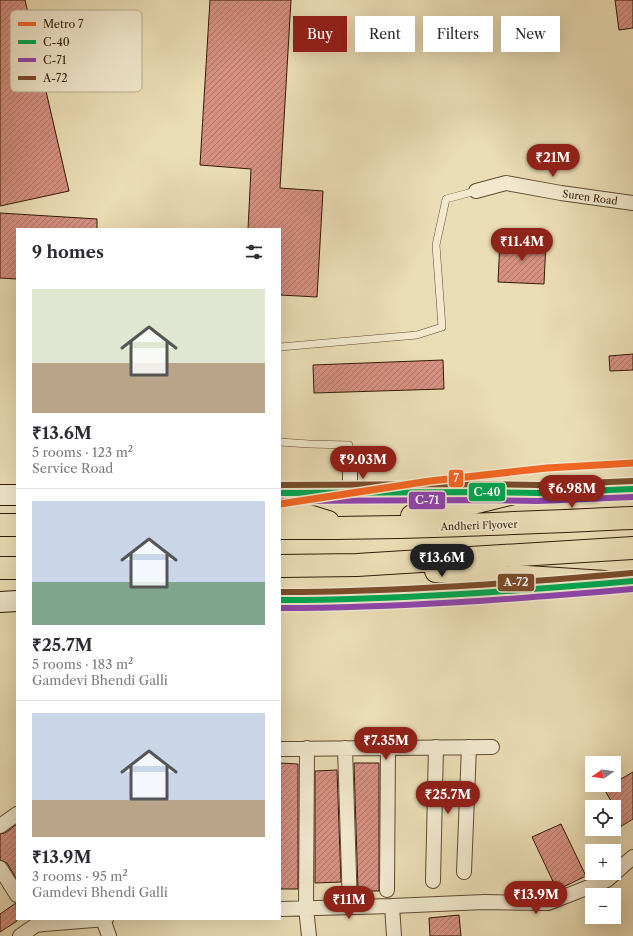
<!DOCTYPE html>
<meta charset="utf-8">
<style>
:root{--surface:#fff;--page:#f7f7f7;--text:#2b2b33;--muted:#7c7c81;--line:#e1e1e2;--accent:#8f2418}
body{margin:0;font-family:"Libre Caslon Text",serif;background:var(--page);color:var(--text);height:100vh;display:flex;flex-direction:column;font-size:15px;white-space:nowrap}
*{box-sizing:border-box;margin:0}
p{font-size:13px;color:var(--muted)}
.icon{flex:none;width:22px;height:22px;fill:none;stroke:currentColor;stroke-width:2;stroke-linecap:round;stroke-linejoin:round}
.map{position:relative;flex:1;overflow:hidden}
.drawer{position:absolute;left:16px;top:228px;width:265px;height:692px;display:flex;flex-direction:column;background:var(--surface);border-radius:0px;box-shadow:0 4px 16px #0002}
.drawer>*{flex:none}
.banner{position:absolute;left:293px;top:16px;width:280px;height:36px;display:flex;gap:8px}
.needle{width:26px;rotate:257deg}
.tools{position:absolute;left:585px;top:756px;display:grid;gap:8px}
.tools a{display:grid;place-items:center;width:36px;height:36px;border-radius:0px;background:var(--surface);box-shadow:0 4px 16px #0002;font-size:20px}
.price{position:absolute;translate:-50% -34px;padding:0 9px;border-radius:14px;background:var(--accent);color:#fff;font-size:13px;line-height:26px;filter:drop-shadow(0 1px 2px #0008)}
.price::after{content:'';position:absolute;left:50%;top:24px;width:12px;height:9px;margin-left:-6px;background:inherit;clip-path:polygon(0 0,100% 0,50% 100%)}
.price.active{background:#222;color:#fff}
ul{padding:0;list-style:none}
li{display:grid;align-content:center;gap:8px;height:212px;padding:0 16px}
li+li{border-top:1px solid var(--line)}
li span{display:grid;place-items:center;height:124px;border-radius:0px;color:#555}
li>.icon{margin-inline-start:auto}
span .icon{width:72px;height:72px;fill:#fffc;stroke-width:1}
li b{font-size:17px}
h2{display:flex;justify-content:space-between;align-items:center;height:48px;padding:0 16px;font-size:17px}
.pill{padding:0 14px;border-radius:0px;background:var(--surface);box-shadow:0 4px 16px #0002;font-size:14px;line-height:36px}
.pill.active{background:var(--accent);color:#fff}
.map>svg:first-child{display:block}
.building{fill:url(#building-hatch);stroke:#331a06}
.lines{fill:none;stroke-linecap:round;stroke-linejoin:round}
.lane-casing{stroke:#614a32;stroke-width:8}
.street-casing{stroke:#614a32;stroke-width:16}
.secondary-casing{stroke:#331a06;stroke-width:22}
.highway-casing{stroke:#331a06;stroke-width:24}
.lane{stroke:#f1e8ce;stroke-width:7}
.street{stroke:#f1e8ce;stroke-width:14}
.secondary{stroke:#f1e8ce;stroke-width:20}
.highway{stroke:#eadcb4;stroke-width:22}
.bus-1-casing{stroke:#f1e8ce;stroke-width:9}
.bus-2-casing{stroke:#f1e8ce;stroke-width:9}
.bus-3-casing{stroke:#f1e8ce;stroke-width:9}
.bus-1{stroke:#00a651;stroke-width:6}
.bus-2{stroke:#8e44ad;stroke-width:6}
.bus-3{stroke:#7a4b2a;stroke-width:6}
.metro-1-casing{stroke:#f1e8ce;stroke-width:10}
.metro-1{stroke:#f26522;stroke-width:7}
.labels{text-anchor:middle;stroke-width:3.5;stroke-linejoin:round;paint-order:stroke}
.street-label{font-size:10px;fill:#331a06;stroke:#f1e8ce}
.key{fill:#f1e8ce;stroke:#b8aa92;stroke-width:1}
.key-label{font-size:11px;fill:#331a06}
.line-badge{stroke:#f1e8ce;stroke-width:1.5}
.badge-label{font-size:11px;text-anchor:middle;font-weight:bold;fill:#fff}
</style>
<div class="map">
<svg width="633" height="936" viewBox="0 0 633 936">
<defs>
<pattern id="building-hatch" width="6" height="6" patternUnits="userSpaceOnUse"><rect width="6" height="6" fill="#d59081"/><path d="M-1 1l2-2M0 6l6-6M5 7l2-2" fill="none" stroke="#ad7568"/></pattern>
</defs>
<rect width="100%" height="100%" fill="#eadcb4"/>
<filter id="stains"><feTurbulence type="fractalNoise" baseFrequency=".005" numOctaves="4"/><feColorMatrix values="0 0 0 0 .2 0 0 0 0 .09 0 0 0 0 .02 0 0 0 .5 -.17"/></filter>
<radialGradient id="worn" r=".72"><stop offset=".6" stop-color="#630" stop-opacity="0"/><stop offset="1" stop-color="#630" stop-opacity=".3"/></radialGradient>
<path class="building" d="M0,0H25L69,191L0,206Z
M210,0H291L280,188L323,191L317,297L280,295V229H248L251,169L200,165Z
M615,0H633V28L619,30Z
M0,213L97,219V229H17V279L0,278Z
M500,239L546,241L544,284L498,282Z
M633,354V370L610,371L609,356Z
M443,360L444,389L314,393L313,365Z
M280,763L298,764V889H280Z
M354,763H379V891H358Z
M337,770L341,882L315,883V771Z
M633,772V819L620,827L614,815V806L604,789L611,785H614V783Z
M17,824V877L16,878L7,863L0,860V834L5,833Z
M561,824L586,876L557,890L532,837Z
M16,903L17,921L0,932V914Z
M459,915L461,936H430L429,918Z"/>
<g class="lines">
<defs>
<path id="lane" d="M280,347L417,335L442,327L436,245L446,199L476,191
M280,442L309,444L349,445L350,467"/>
<path id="street" d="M476,191L506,183L561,193L633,203
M350,493V467
M307,748L306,908L309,936
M345,748L350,907
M280,749L492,747
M0,826L17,814
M0,868L17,895
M464,872L469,747
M433,881L436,747
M387,890L388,748
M392,906L394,936
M280,909L392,906L484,902L548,903L607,880L633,857
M103,919L109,936
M20,936L36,925L44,924L106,919"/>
<path id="secondary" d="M280,493L481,492C531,495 582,492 633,489
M0,495H17
M280,600H316L501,592L633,581
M0,602L17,601"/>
<path id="highway" d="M280,507L328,522
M412,516L431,513L510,494
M0,525H17
M280,528C398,529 515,523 633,518
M280,566L357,565L633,548
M0,568H17
M436,571L605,582"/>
</defs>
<use href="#lane" class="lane-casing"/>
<use href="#street" class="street-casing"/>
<use href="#secondary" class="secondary-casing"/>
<use href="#highway" class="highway-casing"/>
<use href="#lane" class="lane"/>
<use href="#street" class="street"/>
<use href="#secondary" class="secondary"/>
<use href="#highway" class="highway"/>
<defs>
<path id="bus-1" d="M280,493L481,492L538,493L633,489
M280,600C398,600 516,591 633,581"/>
<path id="bus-2" d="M280,501L481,500L538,501L633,497
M280,608C398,608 516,599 633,589"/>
<path id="bus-3" d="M280,485L481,484L538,485L633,481
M280,592C398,592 515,583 632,573"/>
</defs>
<use href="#bus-1" class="bus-1-casing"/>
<use href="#bus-2" class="bus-2-casing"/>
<use href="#bus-3" class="bus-3-casing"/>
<use href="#bus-1" class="bus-1"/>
<use href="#bus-2" class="bus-2"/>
<use href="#bus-3" class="bus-3"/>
<defs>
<path id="metro-1" d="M280,504L430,481L547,468L633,463"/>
</defs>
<use href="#metro-1" class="metro-1-casing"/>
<use href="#metro-1" class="metro-1"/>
</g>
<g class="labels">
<g class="street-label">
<text transform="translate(590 197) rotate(8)" y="4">Suren Road</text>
<text transform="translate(479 525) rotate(-2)" y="4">Andheri Flyover</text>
</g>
</g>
<rect x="10" y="10" width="132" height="82" rx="6" class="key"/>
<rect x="18" y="22" width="18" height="4" fill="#f26522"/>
<rect x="18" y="40" width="18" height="4" fill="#00a651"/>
<rect x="18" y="58" width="18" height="4" fill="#8e44ad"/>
<rect x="18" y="76" width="18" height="4" fill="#7a4b2a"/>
<g class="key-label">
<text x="43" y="28">Metro 7</text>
<text x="43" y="46">C-40</text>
<text x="43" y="64">C-71</text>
<text x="43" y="82">A-72</text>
</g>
<g class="line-badge">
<rect x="448" y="469" width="16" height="19" rx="4" fill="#f26522"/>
<rect x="468" y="482" width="38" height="20" rx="4" fill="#00a651"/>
<rect x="408" y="491" width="38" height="19" rx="4" fill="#8e44ad"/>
<rect x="497" y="573" width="38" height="19" rx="4" fill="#7a4b2a"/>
</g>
<g class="badge-label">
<text x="456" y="482">7</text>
<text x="487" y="496">C-40</text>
<text x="427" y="504">C-71</text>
<text x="516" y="586">A-72</text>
</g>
<rect width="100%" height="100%" filter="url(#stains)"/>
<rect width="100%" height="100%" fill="url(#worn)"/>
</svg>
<div class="tools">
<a><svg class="needle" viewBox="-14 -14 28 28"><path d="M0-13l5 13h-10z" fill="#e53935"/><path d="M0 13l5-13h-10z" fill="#7c7c81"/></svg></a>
<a><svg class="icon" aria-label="locate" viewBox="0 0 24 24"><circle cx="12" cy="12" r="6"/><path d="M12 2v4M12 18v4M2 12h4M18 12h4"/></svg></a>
<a>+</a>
<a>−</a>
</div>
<b class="price" style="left:553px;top:178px">₹21M</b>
<b class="price" style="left:522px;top:262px">₹11.4M</b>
<b class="price" style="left:363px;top:480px">₹9.03M</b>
<b class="price" style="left:572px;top:509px">₹6.98M</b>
<b class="price active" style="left:442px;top:578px">₹13.6M</b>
<b class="price" style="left:386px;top:761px">₹7.35M</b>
<b class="price" style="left:448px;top:815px">₹25.7M</b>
<b class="price" style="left:536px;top:915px">₹13.9M</b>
<b class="price" style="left:349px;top:920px">₹11M</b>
<div class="banner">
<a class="pill active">Buy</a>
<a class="pill">Rent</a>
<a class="pill">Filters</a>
<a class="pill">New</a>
</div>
<section class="drawer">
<h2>9 homes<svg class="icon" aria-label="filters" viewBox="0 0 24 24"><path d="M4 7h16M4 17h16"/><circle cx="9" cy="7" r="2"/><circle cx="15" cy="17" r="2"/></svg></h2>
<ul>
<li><span style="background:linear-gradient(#dfe7d0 60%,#b9a48a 0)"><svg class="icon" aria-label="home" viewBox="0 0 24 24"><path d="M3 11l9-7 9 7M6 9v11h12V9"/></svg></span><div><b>₹13.6M</b><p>5 rooms · 123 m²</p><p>Service Road</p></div></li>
<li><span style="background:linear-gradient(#c9d6e8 65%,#7fa58c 0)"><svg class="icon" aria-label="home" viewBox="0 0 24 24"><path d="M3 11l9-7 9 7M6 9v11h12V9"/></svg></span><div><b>₹25.7M</b><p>5 rooms · 183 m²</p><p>Gamdevi Bhendi Galli</p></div></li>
<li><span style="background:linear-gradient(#c9d6e8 70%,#b9a48a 0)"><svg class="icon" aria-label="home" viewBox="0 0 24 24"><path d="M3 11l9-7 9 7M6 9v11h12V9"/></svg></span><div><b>₹13.9M</b><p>3 rooms · 95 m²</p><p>Gamdevi Bhendi Galli</p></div></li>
</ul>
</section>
</div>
